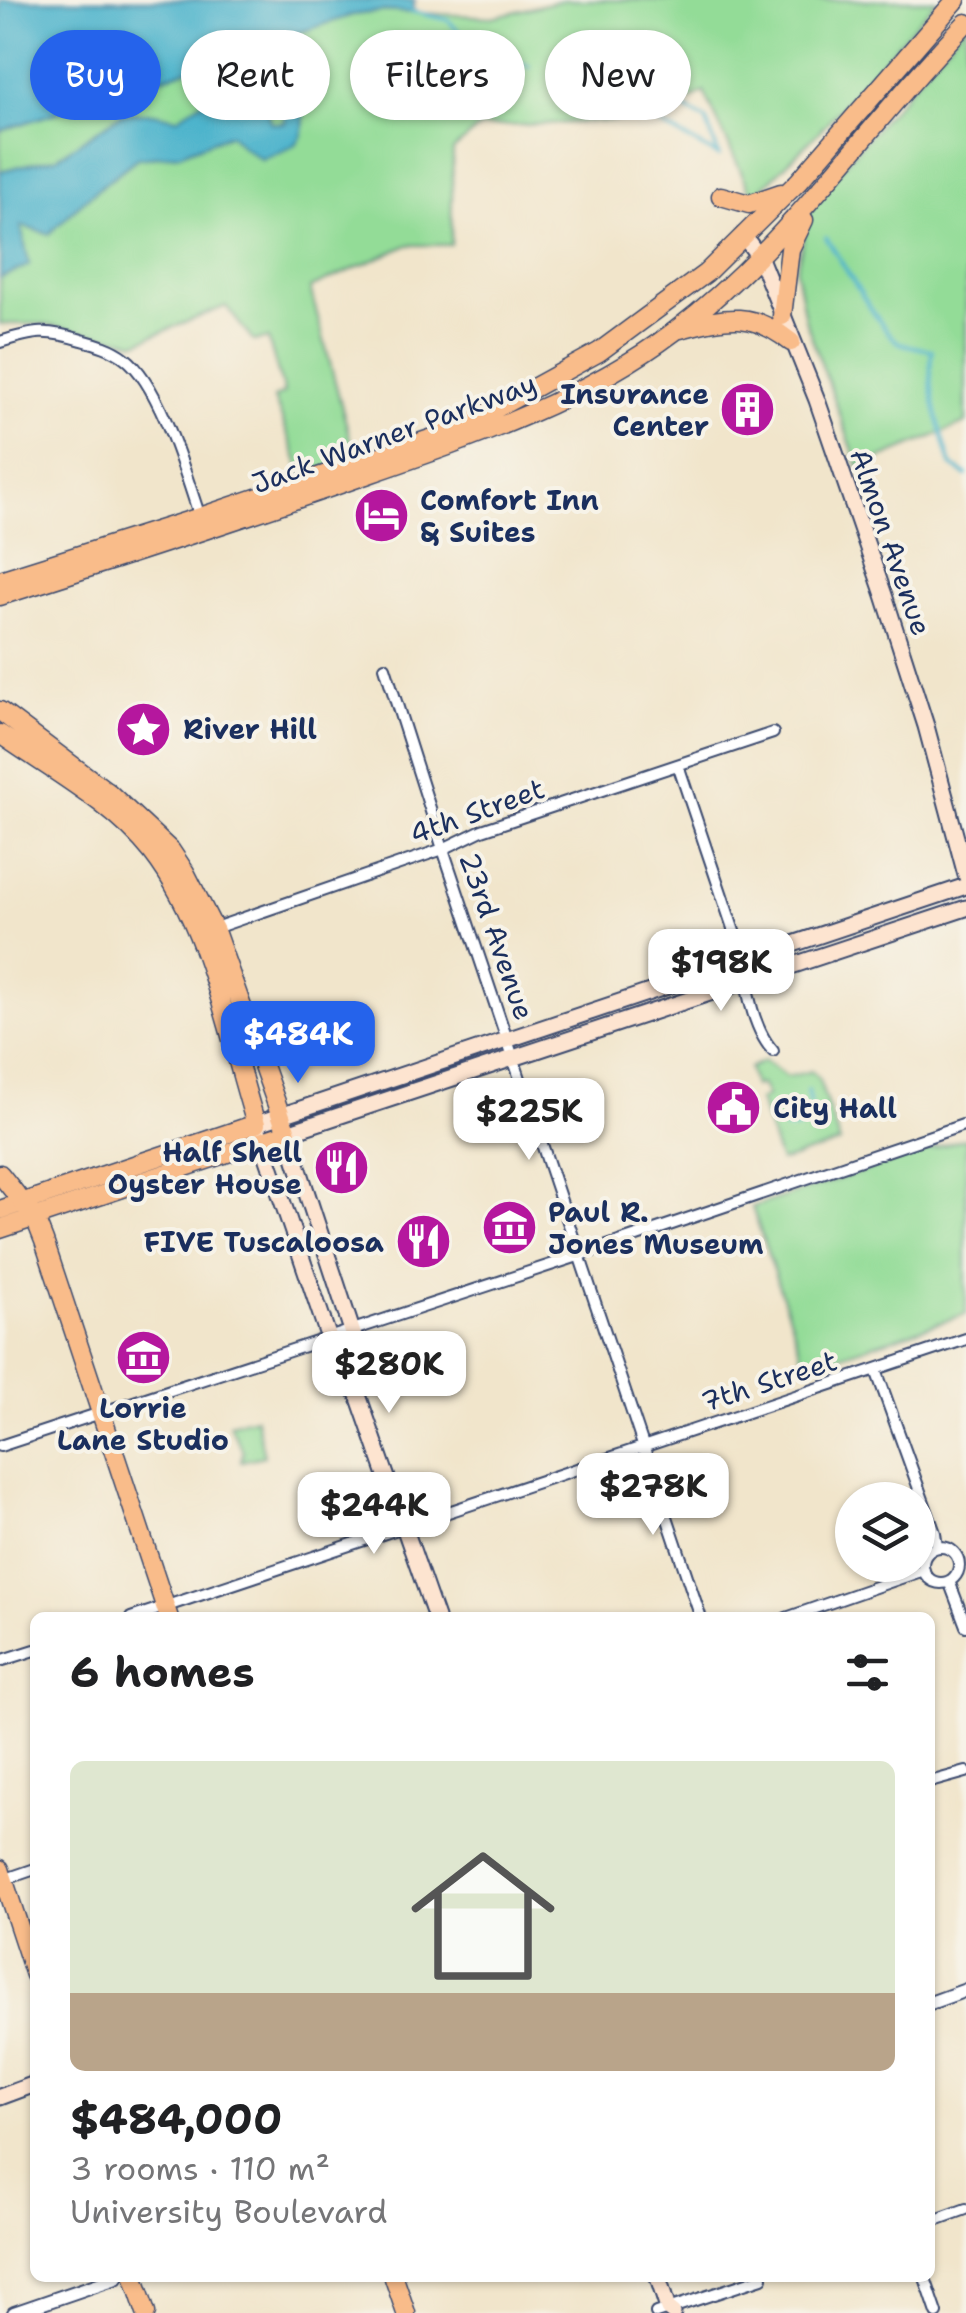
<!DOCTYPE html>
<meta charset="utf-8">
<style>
:root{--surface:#fff;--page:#f6f6f6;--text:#202124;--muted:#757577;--line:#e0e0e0;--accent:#2563eb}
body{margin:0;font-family:"Shantell Sans",sans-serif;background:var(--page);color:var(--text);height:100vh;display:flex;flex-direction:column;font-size:38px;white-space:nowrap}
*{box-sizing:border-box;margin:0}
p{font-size:32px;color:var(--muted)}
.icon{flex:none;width:55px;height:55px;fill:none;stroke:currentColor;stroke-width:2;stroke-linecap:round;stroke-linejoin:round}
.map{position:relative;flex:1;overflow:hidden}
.panel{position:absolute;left:30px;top:1612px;width:905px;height:670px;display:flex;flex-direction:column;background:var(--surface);border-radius:15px;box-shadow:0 2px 8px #0004}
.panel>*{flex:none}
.banner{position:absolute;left:30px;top:30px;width:908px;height:90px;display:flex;gap:20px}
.fabs{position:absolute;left:835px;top:1482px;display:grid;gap:20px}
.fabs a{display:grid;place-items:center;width:100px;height:100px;border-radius:50%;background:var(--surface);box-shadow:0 2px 8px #0004;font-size:50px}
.price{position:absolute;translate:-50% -85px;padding:0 22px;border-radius:20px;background:#fff;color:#222;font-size:32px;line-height:65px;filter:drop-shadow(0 2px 5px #0008)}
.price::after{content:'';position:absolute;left:50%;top:60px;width:30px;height:22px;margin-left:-15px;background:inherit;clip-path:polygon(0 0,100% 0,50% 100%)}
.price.on{background:var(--accent);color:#fff}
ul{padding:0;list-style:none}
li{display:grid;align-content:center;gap:20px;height:530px;padding:0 40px}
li+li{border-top:2px solid var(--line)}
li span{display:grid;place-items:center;height:310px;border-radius:15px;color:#555}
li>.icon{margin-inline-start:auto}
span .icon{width:180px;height:180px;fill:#fffc;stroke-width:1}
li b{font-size:42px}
h2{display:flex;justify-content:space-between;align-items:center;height:120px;padding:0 40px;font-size:42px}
.tag{padding:0 35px;border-radius:45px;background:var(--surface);box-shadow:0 2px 8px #0004;font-size:35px;line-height:90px}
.tag.on{background:var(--accent);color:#fff}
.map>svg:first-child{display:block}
.green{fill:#93dc97;stroke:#57867a;stroke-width:2.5}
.water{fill:#4db4cc;stroke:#347295;stroke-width:2.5}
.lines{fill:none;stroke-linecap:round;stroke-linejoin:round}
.stream{stroke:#4db4cc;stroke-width:4}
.minor-casing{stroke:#3b4a6e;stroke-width:14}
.tertiary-casing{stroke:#3b4a6e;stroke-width:16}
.secondary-casing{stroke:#3b4a6e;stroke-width:19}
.primary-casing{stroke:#3b4a6e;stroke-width:21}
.trunk-casing{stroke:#3b4a6e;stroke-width:21}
.minor{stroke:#fff;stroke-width:10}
.tertiary{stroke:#fff;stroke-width:12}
.secondary{stroke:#fde4d0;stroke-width:15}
.primary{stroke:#f9bc8a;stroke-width:18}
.trunk{stroke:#f9bc8a;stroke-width:18}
.labels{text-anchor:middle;stroke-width:8;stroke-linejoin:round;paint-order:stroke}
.poi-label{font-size:28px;font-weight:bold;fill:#1b2f5e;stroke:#f7f3e8;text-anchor:start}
.street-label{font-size:28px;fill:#1b2f5e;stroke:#f7f3e8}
</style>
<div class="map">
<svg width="966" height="2313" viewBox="0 0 966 2313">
<rect width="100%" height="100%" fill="#f7f3e8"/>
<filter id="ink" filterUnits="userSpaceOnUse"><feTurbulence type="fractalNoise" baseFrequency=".01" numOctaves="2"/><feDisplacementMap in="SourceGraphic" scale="20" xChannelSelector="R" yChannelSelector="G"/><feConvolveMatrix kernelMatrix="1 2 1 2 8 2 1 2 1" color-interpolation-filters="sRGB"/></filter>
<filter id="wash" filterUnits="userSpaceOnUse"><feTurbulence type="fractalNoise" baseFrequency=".0048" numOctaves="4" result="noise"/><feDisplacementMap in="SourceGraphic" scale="40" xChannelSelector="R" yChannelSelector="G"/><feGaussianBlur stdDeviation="2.25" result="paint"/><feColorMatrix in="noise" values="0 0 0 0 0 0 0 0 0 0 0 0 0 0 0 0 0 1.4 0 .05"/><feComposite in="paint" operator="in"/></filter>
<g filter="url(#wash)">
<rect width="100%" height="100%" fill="#f1e5cb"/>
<path class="green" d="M563,0H937L814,137L753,197L704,92L656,119L479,127L453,150L451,245H408L310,288L358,468L307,486L274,398L284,393L268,339L253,341L226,306L137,342L41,324H0V279L21,225L49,234L85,199L137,158L179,154L230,134L243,147L285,124L271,123L260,89L237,79L177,118L152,113L122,114L56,158L0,171V131L352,15L385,11L492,17Z
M966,23V423L859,467L805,319L796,270L813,201Z
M764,1061L787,1077L811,1071L818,1077L840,1143L780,1162L759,1100L767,1096L761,1084L754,1086L749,1068Z
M966,1138V1314L806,1367L752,1207Z
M256,1418L264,1456L241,1461L243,1451L229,1424Z"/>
<path class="water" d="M0,0H415L412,13L385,11L352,15L0,131Z
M237,79L260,89L271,123H285L283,80L301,88C304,138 313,142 261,159L243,147L230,134L179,154L137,158L85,199L49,234L21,226L29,265L0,278V171L56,158L122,114L152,113L177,118Z"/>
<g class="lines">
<path class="stream" d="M411,11L448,20L463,36L530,67
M613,84L639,113L719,156
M558,86L611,82L647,88L706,120L719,156
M826,238C841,259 881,333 900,343C909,347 922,348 932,350C926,390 940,427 951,465L966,475
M808,1091L810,1103
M784,1128H797L808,1121L809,1111"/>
</g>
</g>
<g filter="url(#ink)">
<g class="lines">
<defs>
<path id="minor" d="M0,342C35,331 46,329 82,340C97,344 112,348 125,358C160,384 186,476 200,517
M385,667L443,849L701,1618
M678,765L743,958C746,988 753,1029 773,1051
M212,929L443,849L482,830L773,733
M876,1370L935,1533L937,1547
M0,1446L581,1255L966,1124
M923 1565a18 18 0 1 1 36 0a18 18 0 1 1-36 0Z
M949,1581L966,1626
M131,1618L966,1339
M786,1618L924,1570
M0,1661L35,1650
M930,1782L966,1772
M3,1880L35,1869
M930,2222L966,2209
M925,2278L937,2313
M656,2313L762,2278"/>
<path id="tertiary" d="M930,2003L966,1990
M14,2313L116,2278"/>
<path id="secondary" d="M743,235L760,258L817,400L884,595L926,726L966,875
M358,1395L359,1352L287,1133L966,908
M436,1618L358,1395L336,1359L256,1124L966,886
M0,2097L35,2084
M658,2278L668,2309L673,2313"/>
<path id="primary" d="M721,196L749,204L781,193
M782,316L790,249L804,220
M680,329C727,317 751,310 791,342
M0,580L200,517L436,437L486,414L599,352L706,273L799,181L956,0
M0,596C120,558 241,519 360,477C470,439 581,402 675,331C789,244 867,125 966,23
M0,711L109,793L171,851L185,872L215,931L287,1133L0,1229
M0,734C51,770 113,803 152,852C210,926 228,1035 256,1124L0,1210"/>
<path id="trunk" d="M0,1174L35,1218L44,1241L169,1618
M0,1869L35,1975
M134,2278L146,2313
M394,2278L406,2313"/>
</defs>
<use href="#minor" class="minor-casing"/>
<use href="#tertiary" class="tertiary-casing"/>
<use href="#secondary" class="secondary-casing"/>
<use href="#primary" class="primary-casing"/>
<use href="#trunk" class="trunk-casing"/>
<use href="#minor" class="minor"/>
<use href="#tertiary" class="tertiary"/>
<use href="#secondary" class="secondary"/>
<use href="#primary" class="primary"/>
<use href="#trunk" class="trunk"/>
</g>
</g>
<defs>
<symbol id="building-disc" viewBox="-11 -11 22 22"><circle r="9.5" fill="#b5179e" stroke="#f7f3e8"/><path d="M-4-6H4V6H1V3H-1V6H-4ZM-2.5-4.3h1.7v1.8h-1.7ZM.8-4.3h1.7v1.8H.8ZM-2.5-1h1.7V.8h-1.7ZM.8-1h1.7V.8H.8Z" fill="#fff"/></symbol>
<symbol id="hotel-disc" viewBox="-11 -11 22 22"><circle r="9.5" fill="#b5179e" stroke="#f7f3e8"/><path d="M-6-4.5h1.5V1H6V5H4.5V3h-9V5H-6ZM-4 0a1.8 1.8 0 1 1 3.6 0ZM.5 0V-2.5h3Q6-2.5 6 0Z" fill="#fff"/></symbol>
<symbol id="sight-disc" viewBox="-11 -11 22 22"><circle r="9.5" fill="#b5179e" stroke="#f7f3e8"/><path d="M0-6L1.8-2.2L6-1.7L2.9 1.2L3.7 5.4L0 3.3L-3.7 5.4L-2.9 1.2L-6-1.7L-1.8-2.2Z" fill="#fff"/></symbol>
<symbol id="civic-disc" viewBox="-11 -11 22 22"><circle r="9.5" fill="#b5179e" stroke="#f7f3e8"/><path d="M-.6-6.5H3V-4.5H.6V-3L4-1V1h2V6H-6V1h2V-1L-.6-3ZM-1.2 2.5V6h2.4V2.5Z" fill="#fff"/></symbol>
<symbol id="restaurant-disc" viewBox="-11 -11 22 22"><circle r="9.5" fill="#b5179e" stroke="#f7f3e8"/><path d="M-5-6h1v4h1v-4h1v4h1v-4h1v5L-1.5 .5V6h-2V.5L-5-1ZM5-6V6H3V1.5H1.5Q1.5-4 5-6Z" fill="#fff"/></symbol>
<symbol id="museum-disc" viewBox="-11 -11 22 22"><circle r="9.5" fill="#b5179e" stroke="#f7f3e8"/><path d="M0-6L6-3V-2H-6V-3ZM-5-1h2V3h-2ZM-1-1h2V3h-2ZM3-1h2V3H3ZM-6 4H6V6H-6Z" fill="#fff"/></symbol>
</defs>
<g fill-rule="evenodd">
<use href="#building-disc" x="716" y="378" width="63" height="63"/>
<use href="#hotel-disc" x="350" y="484" width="63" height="63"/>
<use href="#sight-disc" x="112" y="698" width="63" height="63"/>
<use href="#civic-disc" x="702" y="1076" width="63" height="63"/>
<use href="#restaurant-disc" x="310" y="1136" width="63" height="63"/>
<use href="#museum-disc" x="478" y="1196" width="63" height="63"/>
<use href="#restaurant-disc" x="392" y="1210" width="63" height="63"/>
<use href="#museum-disc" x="112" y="1326" width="63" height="63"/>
</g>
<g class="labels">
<g class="poi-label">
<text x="709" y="404" text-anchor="end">Insurance<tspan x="709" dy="32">Center</tspan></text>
<text x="420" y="510">Comfort Inn<tspan x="420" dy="32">&amp; Suites</tspan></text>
<text x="183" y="739">River Hill</text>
<text x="773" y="1118">City Hall</text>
<text x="302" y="1162" text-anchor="end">Half Shell<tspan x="302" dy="32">Oyster House</tspan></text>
<text x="548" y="1222">Paul R.<tspan x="548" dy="32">Jones Museum</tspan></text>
<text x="384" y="1252" text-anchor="end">FIVE Tuscaloosa</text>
<text x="143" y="1418" text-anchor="middle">Lorrie<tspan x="143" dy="32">Lane Studio</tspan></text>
</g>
<g class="street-label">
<text transform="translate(394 433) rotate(-20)" y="10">Jack Warner Parkway</text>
<text transform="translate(891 542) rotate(71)" y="10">Almon Avenue</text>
<text transform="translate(477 811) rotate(-20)" y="10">4th Street</text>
<text transform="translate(497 936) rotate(71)" y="10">23rd Avenue</text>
<text transform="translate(769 1381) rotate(-18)" y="10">7th Street</text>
</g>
</g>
</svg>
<div class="fabs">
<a><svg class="icon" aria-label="layers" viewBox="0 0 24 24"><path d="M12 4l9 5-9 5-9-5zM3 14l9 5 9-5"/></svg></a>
</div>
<b class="price" style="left:721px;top:1014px">$198K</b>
<b class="price on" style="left:298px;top:1086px">$484K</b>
<b class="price" style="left:529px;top:1163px">$225K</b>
<b class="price" style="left:389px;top:1416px">$280K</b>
<b class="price" style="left:653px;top:1538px">$278K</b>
<b class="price" style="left:374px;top:1557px">$244K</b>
<div class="banner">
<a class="tag on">Buy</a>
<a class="tag">Rent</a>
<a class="tag">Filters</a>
<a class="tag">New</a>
</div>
<section class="panel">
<h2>6 homes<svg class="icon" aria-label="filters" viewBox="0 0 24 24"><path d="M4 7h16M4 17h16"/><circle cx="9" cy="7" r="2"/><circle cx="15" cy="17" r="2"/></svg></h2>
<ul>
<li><span style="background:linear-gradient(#dfe7d0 75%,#b9a48a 0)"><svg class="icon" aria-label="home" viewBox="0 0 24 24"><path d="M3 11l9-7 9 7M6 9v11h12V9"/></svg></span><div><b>$484,000</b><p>3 rooms · 110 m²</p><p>University Boulevard</p></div></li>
</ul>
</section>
</div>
